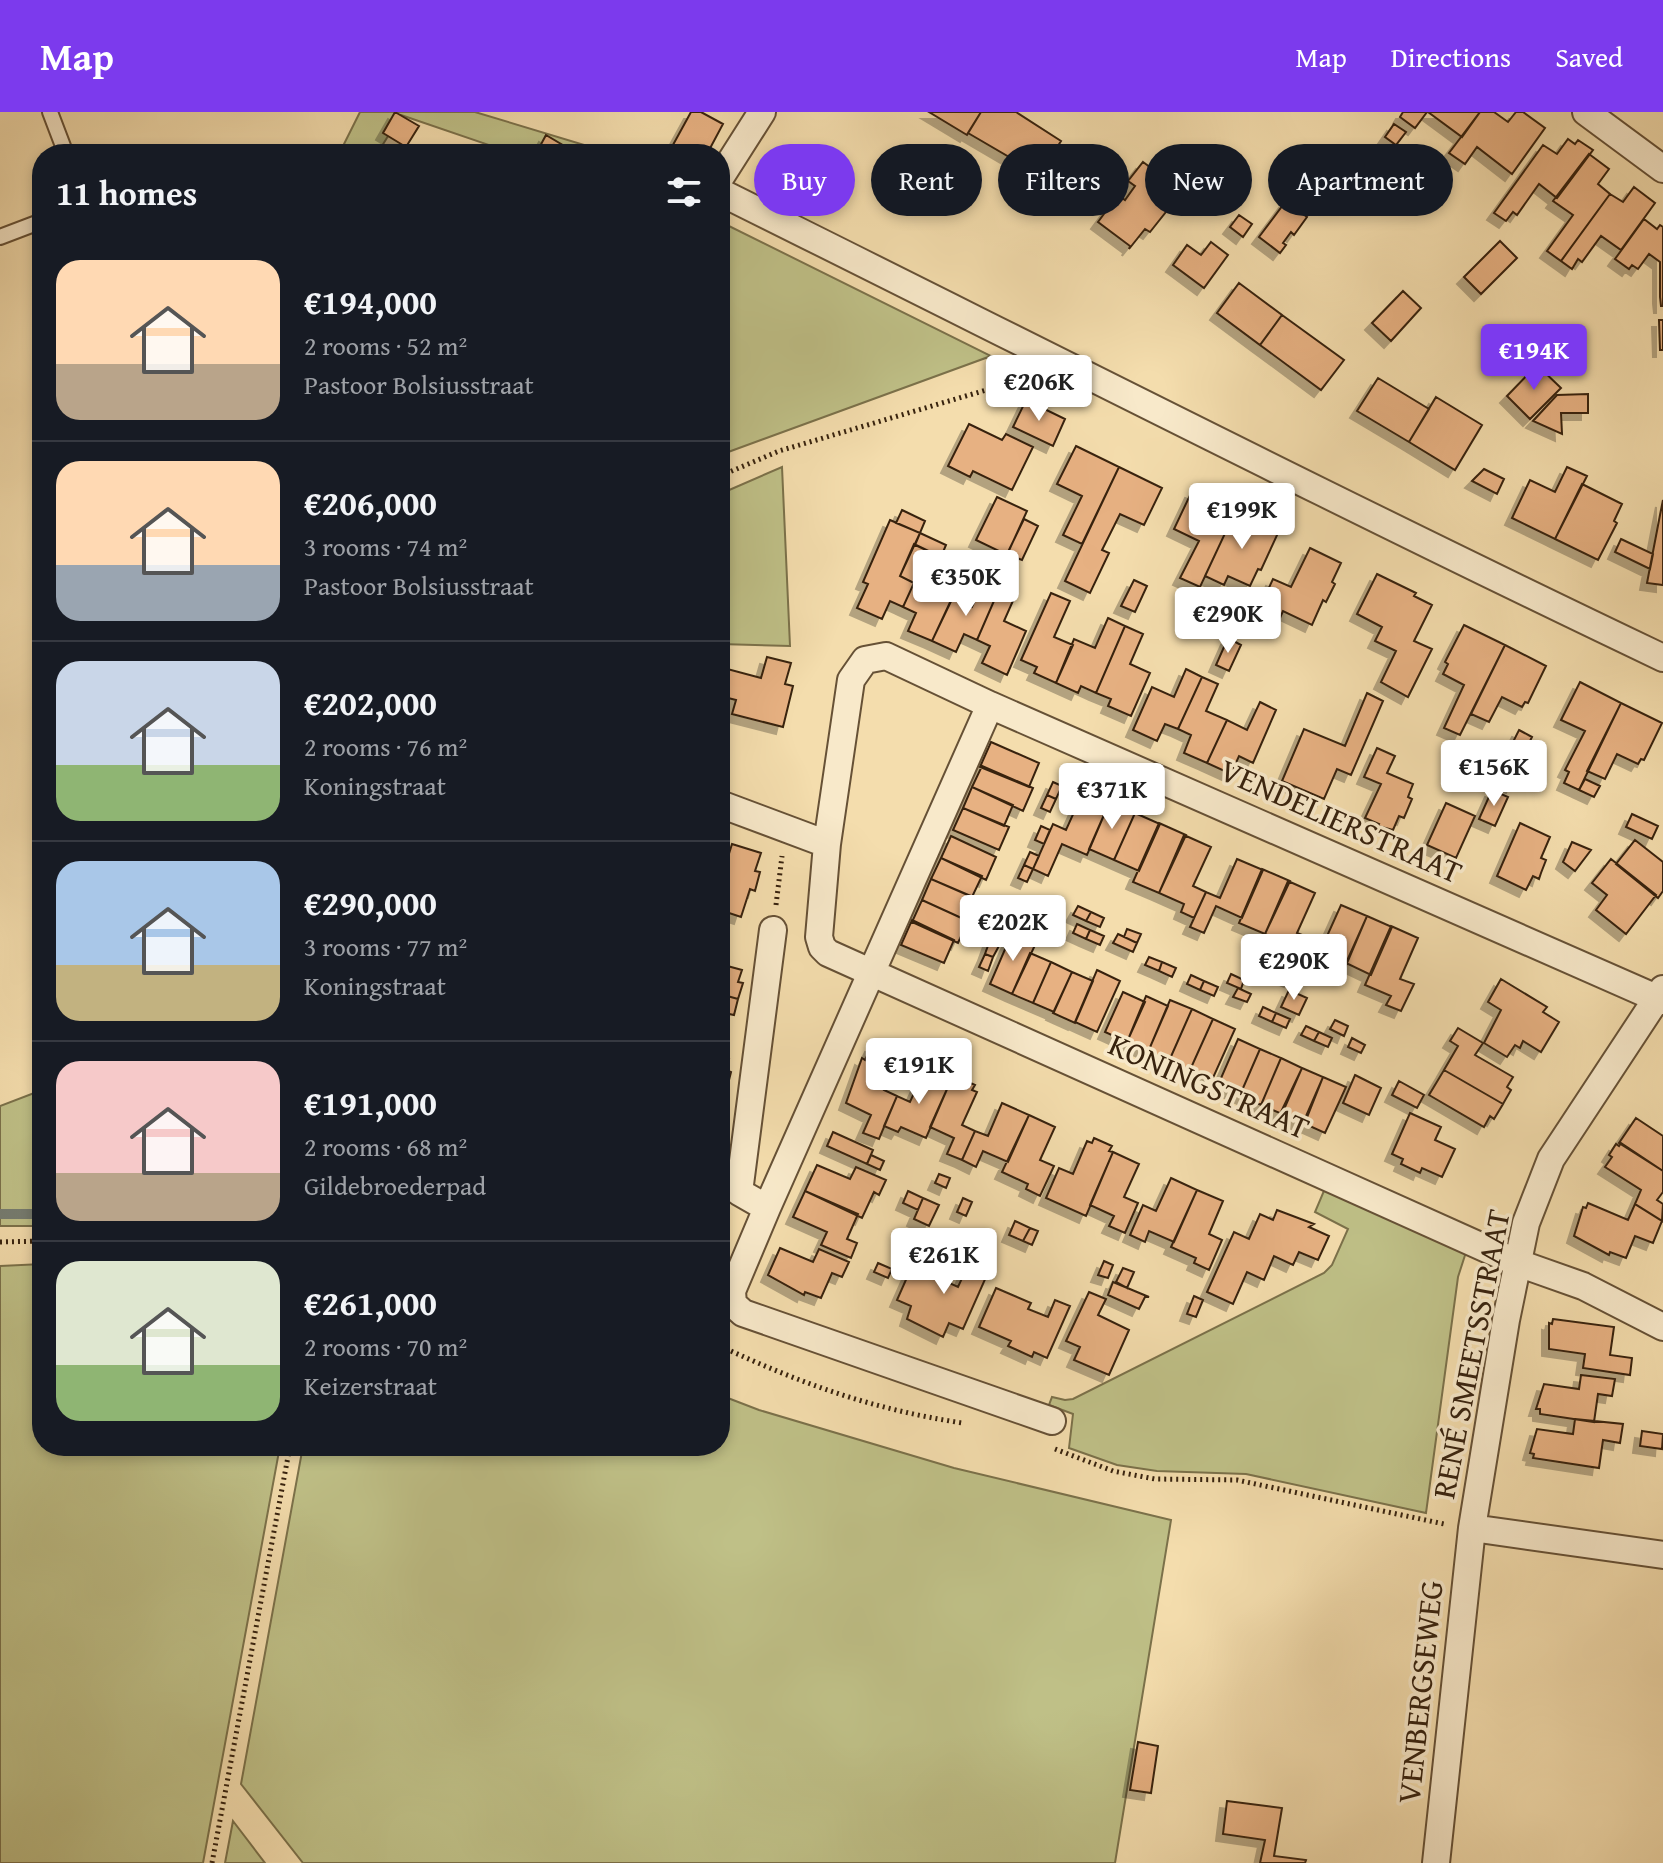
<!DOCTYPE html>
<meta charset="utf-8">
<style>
:root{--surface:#171b24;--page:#242831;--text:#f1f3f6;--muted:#9ea1a6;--line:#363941;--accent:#7c3aed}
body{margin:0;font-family:"Gentium Book Plus",serif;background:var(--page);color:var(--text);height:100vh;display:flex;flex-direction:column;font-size:30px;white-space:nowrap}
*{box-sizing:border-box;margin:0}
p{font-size:26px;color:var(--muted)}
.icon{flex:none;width:44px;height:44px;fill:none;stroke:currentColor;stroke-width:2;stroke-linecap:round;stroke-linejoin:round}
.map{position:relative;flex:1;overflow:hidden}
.details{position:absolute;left:32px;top:32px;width:698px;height:1312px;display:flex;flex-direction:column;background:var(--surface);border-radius:32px;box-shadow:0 4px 12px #0003}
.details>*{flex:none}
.banner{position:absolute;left:754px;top:32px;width:760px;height:72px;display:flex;gap:16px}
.price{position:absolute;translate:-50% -68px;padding:0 18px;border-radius:8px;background:#fff;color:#222;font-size:26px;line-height:52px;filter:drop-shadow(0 2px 4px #0008)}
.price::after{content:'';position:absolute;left:50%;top:48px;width:24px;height:18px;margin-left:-12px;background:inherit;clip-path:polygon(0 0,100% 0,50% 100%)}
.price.active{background:var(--accent);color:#fff}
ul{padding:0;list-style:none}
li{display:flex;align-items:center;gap:24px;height:200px;padding:0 24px}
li+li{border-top:2px solid var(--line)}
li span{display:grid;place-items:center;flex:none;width:224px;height:160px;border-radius:24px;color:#555}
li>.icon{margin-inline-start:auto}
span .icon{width:96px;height:96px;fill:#fffc;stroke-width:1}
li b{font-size:34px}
h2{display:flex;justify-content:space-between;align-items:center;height:96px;padding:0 24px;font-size:34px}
.tag{padding:0 28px;border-radius:36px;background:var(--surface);box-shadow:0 4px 12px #0003;font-size:28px;line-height:72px}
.tag.active{background:var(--accent);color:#fff}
header{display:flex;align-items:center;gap:48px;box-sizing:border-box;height:112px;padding:0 40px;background:var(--accent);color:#fff}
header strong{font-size:38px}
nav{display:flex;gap:44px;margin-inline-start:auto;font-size:28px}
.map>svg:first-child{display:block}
.green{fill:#bfc087;stroke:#7b714a;stroke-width:2}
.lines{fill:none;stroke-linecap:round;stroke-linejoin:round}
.stream{stroke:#767d72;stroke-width:10}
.building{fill:#e7b182;stroke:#37220e;stroke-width:2;filter:url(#shadow)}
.service-casing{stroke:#665136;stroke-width:18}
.minor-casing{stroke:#665136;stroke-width:30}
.path{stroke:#37220e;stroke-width:5;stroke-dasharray:2 4;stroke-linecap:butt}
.service{stroke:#f8e9ca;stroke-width:14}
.minor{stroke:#f8e9ca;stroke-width:26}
.labels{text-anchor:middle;stroke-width:7;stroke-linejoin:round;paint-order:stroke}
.street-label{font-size:32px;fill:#37220e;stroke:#f8e9ca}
</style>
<header>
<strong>Map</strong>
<nav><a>Map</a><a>Directions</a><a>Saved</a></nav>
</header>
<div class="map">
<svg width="1663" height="1751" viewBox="0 0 1663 1751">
<defs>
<filter id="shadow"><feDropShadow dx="-7" dy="7" stdDeviation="0" flood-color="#0004"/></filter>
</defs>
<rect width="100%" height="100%" fill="#f4ddad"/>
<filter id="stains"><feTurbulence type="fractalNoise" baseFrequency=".0025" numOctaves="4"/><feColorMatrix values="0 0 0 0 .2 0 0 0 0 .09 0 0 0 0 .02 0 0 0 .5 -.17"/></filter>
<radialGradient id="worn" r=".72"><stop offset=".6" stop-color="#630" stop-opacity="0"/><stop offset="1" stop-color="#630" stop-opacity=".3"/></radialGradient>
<path class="green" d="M360,0H475L614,42H515L401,3L377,42H339Z
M720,113H727L991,244L720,343Z
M782,355L790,534L720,532V382Z
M42,978V1114H0V994Z
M1326,1074L1467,1137L1458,1165L1426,1401L1246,1362L1157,1359L1117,1353L1069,1336L1073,1302L1049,1293L1052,1285L1065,1288L1073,1287L1324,1161L1332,1153L1348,1117L1315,1100Z
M42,1152V1334H280L203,1751H0V1154Z
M720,1283L759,1298L954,1356L1171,1408L1115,1751H303L241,1672L303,1334H720Z
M233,1709L265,1751H225Z"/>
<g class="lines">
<path class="stream" d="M0,1102H42"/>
</g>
<path class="building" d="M395,0L419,14L406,35L383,21Z
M691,0H701L723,12L707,42H668Z
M929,0H981L967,23Z
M981,0H1016L1061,29L1040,63L968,21Z
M1403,0H1427L1415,16L1400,5Z
M1428,0H1480L1462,25Z
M1480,0H1494L1508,10L1516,0H1523L1545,16L1512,62L1477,35L1465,52L1449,41Z
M1394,12L1406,20L1396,33L1385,25Z
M546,23L571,38L569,42H550L539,36Z
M1568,27L1575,32L1578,28L1593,38L1557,86L1539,72L1517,103L1513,100L1506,109L1494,101L1543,33L1557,42Z
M1589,42L1609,57L1598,72L1610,82L1561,149L1547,139L1573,103L1553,89Z
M1143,50L1177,75L1171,82L1177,86L1150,120L1145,117L1129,137L1130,134L1098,110L1118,83L1125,88L1135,74L1128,69Z
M1634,75L1655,91L1621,138L1601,124L1582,150L1578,147L1572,157L1561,149L1610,82L1623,90Z
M1286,89L1307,105L1294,123L1291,120L1283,131L1286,133L1280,141L1259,125Z
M1239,103L1252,112L1243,125L1230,115Z
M1644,107L1657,117L1660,113L1663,115V194H1661L1660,185V150L1649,142L1638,157L1632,153L1629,157L1615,147Z
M1500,129L1517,146L1481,182L1464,165Z
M1211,130L1228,143L1204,176L1173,153L1187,133L1201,143Z
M1239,171L1282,203L1260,233L1217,201Z
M1403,179L1421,196L1391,229L1372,211Z
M1282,203L1344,248L1321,278L1260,233Z
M1659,208H1663V238H1660Z
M1537,253L1561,276L1530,307L1507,284Z
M1378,266L1429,297L1409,330L1357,299Z
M1588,282V301H1561L1562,322L1533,309L1557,283Z
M1436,285L1482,313L1455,358L1409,330Z
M1026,288L1065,307L1053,334L1013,315Z
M969,312L1002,328L1006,322L1033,335L1012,378L973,359L970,365L948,354Z
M1076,334L1119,355L1082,432L1063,423L1082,384L1057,372Z
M1119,355L1162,376L1144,413L1120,402L1102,438L1109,441L1090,481L1065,469Z
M1567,355L1587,364L1555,427L1512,406L1530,368L1555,380Z
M1484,357L1504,367L1497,382L1472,369Z
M1582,372L1622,392L1614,409L1617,411L1598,448L1555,427Z
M1192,379L1235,400L1200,475L1180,466L1199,429L1174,417Z
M997,385L1027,399L1007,443L976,428Z
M1663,388V473L1647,471L1660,403Z
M902,398L925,409L920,421L896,411Z
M1235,400L1278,421L1261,458L1258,457L1250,474L1228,464L1224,473L1205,464Z
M1024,407L1038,414L1022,448L1007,442Z
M890,408L920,421L900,464L914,471L903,495L890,489L882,507L857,496L868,472L863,470Z
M920,421L946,433L941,445L915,433Z
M1621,427L1653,442L1650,457L1615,440Z
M914,432L941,445L930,470L955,481L932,529L908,519L916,501L903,495L914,471L900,464Z
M1310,436L1341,451L1332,470L1335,472L1326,490L1323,488L1312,513L1283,499L1277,513L1256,503L1273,467L1291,475Z
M1377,462L1416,481L1414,484L1432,493L1414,529L1432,537L1408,585L1381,570L1396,539L1375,529L1382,515L1357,502Z
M984,468L1000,475L977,528L964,522L956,540L932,529L952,486L972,495Z
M1134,468L1147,474L1135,500L1121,494Z
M1000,475L1016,482L1004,509L1026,519L1007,563L982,551L990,534L977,528Z
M1051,481L1070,489L1054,525L1073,533L1056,571L1034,561L1037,555L1021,548Z
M1108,506L1125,514L1096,581L1081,574L1078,581L1056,571L1074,527L1095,536Z
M1464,513L1505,533L1460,623L1444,616L1464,573L1443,562L1448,552L1445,550Z
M1125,514L1143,522L1130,552L1150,561L1131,604L1108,594L1111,587L1096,581Z
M1228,526L1241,533L1229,559L1216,553Z
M1505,533L1546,554L1528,591L1525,590L1522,595L1502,585L1489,610L1471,602Z
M767,545L791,551L785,572L793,574L783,615L732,602L736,588L720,584V555L761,566Z
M1186,557L1202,565L1178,617L1165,612L1157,629L1133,618L1152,575L1174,585Z
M1202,565L1218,572L1206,599L1227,608L1207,651L1184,641L1191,623L1178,617Z
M1580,570L1621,591L1579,678L1564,671L1569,660L1565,658L1585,619L1561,608Z
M1367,581L1383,589L1351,663L1337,657L1324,687L1282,669L1304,617L1345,634Z
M1260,590L1276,598L1253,651L1239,644L1231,662L1207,651L1227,608L1247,618Z
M1621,591L1662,611L1644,648L1641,647L1638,652L1617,642L1605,667L1587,659Z
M1519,618L1532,625L1519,651L1506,644Z
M991,630L1039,651L1029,675L980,655Z
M1377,636L1395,644L1387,661L1413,672L1408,685L1412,687L1404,706L1399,704L1393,718L1378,714L1379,712L1365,706L1381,672L1364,665Z
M1526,637L1539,643L1533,656L1520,650Z
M1507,646L1522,652L1513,674L1498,668Z
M982,654L1033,676L1023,699L972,675Z
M1585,667L1600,674L1594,685L1579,678Z
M1053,670L1062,674L1056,687L1047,683Z
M972,675L1013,693L1004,714L963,696Z
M1084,678L1110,689L1087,743L1062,732L1048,764L1033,757L1053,712L1066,718Z
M1492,678L1508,685L1495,714L1479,707Z
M1047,683L1056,687L1050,700L1041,696Z
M1110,689L1135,701L1114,748L1089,737Z
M1446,691L1475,704L1456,746L1427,733Z
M963,696L1009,715L999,738L953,718Z
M1135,701L1160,712L1139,759L1114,748Z
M1632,702L1658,714L1652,727L1626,715Z
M1159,711L1186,723L1159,781L1133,770Z
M1520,711L1550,725L1541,746L1546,748L1541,761L1539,767L1533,764L1526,778L1497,764Z
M1041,714L1050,718L1044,732L1035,728Z
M1184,723L1211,735L1193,774L1206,780L1194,806L1181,800L1184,792L1159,781Z
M951,724L996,745L986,768L941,746Z
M1635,728L1663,750V779L1658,786L1616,752Z
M1572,730L1591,738L1575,759L1563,750Z
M732,732L761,741L755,759L760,760L755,779L750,777L741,805L720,798V771Z
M1030,740L1039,744L1033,757L1024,753Z
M941,746L982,764L972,785L931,767Z
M1237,747L1263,758L1242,806L1216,794L1204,821L1190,815L1206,780L1220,786Z
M1611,747L1656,783L1626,822L1596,798L1607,783L1592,771Z
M1024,753L1033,757L1027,770L1018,766Z
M1262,757L1290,769L1265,822L1239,811Z
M931,767L978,787L968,809L922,788Z
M1288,769L1315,781L1297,821L1310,826L1298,853L1285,847L1290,834L1265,822Z
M1009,786L1018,791L1012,803L1003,800Z
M922,788L968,809L958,831L912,810Z
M1341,793L1367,804L1342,863L1316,851L1312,859L1298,853L1310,826L1323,833Z
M1035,794L1048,800L1044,808L1031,802Z
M1078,794L1091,800L1086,809L1073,803Z
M1003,800L1012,803L1006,817L997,813Z
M1048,800L1062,805L1058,814L1044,808Z
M1091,800L1104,806L1100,815L1086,809Z
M1367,804L1392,815L1371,863L1346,851Z
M912,808L954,828L944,851L901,833Z
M1077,812L1090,818L1086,827L1073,821Z
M1391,814L1418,826L1400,867L1414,872L1401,899L1386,893L1391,884L1365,873Z
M1127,817L1141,822L1137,831L1124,825Z
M1090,818L1104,824L1100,833L1086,827Z
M1012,821L1036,831L1012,882L990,872Z
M1118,822L1137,831L1133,840L1113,831Z
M990,828L1000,832L993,845L985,842Z
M1030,841L1051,850L1033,891L1012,882Z
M985,842L993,845L988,859L979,855Z
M1149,845L1162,850L1159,859L1145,853Z
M1051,850L1072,860L1054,900L1033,891Z
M1162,850L1176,856L1172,865L1159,859Z
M1285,850L1297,856L1291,868L1279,863Z
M720,852L742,858L738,870L743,871L738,887L720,882Z
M1097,858L1120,869L1097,920L1075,910Z
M1072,860L1093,869L1075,911L1053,901Z
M1231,862L1244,868L1241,877L1227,871Z
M1191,863L1204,869L1200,878L1187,872Z
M1501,867L1547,895L1543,900L1559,910L1541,940L1523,929L1520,936L1515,933L1507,945L1484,931L1501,898L1488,890Z
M1204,869L1218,875L1214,884L1200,878Z
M1238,876L1251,882L1247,890L1233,885Z
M1289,878L1307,886L1299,903L1281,895Z
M1123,880L1145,890L1127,930L1105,920Z
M720,882L738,887L734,903L729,902L726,913L720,912Z
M1146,884L1168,894L1148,940L1127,930Z
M1170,888L1192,897L1169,949L1148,940Z
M1263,895L1276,901L1272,910L1259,904Z
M1192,897L1213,907L1190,958L1169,949Z
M1276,901L1290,907L1286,916L1272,910Z
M1213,907L1235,917L1212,968L1190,958Z
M1335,908L1348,914L1344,924L1330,917Z
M1306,914L1319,920L1314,929L1301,923Z
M1458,916L1483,931L1475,943L1513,965L1507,975L1511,978L1503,992L1444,958L1458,934L1450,929Z
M1319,920L1332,926L1328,935L1314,929Z
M1352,926L1365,933L1361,941L1348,935Z
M1238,927L1260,937L1240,983L1218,973Z
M872,933L899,945L884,978L897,984L879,1027L863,1021L871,1003L846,991L862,946L865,948Z
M1260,937L1281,946L1261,993L1240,983Z
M720,944L729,947L726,958L731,960L727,976L720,974Z
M1281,946L1302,956L1282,1002L1261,993Z
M1302,956L1323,965L1304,1013L1280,1002Z
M925,957L951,968L926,1026L901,1015L898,1020L884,1014L897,984L910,990Z
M1444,958L1503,992L1494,1007L1490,1004L1484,1015L1429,983Z
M1355,963L1381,976L1369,1003L1343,991Z
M957,965L975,973L972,978L977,980L962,1013L975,1019L962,1048L947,1042L954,1026L930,1015L951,968L954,970Z
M1323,965L1346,975L1325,1021L1303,1011Z
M1399,969L1424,983L1417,996L1392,983Z
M1002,991L1029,1003L1008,1050L983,1039L976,1055L962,1048L975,1019L988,1024Z
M1410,1001L1441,1015L1435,1028L1455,1037L1442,1065L1422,1056L1420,1061L1401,1052L1403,1047L1392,1042Z
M1029,1003L1055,1015L1040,1048L1054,1054L1040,1084L1026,1077L1028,1072L1002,1060Z
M1636,1006L1663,1024V1059L1619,1031Z
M833,1020L873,1038L867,1052L827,1034Z
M1094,1026L1112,1034L1109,1039L1113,1040L1086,1104L1046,1086L1059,1056L1073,1062L1087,1029L1092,1031Z
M1621,1031L1663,1059V1080L1657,1088L1663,1092L1662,1109L1635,1092L1641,1078L1605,1055L1612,1045L1609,1043L1616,1032L1619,1034Z
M1113,1040L1139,1052L1124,1085L1138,1091L1125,1121L1109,1114L1114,1104L1090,1093Z
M871,1043L884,1049L880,1058L867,1052Z
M817,1053L850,1067L856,1055L886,1068L879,1083L874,1080L862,1106L805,1079Z
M939,1062L950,1066L946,1076L935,1071Z
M1171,1066L1197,1078L1174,1130L1149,1119L1145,1130L1130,1123L1143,1093L1156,1099Z
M1197,1078L1223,1089L1209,1122L1222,1128L1209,1158L1194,1151L1196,1146L1171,1135Z
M805,1079L858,1102L847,1127L857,1131L851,1146L821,1133L827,1120L793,1105Z
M908,1079L923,1086L918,1098L903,1091Z
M923,1086L939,1093L929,1114L914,1107Z
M963,1086L972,1090L966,1104L957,1100Z
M1588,1091L1628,1108L1635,1092L1662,1109L1653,1131L1635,1124L1626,1146L1610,1140L1609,1143L1574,1124L1583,1095L1586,1096Z
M1277,1098L1314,1112L1309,1115L1329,1124L1318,1148L1299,1140L1293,1153L1274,1144L1264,1168L1247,1160L1233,1192L1207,1180L1234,1120L1249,1127L1260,1102L1273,1108Z
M1015,1109L1030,1116L1023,1129L1009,1123Z
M1030,1116L1038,1119L1032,1133L1023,1129Z
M780,1136L813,1150L819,1137L849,1150L842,1165L832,1161L821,1186L805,1180L804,1183L768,1163Z
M975,1138L994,1147L963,1217L949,1211L943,1225L907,1207L911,1194L897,1188L912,1154L958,1175Z
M1104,1149L1113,1153L1108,1166L1098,1163Z
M878,1151L892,1157L888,1166L874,1160Z
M1123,1156L1134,1160L1127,1176L1116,1170Z
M1113,1170L1149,1185H1145L1139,1197L1108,1183Z
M996,1176L1031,1191L1028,1197L1048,1205L1055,1188L1070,1194L1047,1246L1034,1240L1032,1245L1017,1238L1008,1234L1011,1229L979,1215Z
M1089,1180L1106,1187L1098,1203L1129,1218L1109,1263L1074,1248L1080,1235L1066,1229Z
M1194,1184L1203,1188L1196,1205L1187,1202Z
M1553,1207L1614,1215L1610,1243L1632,1246L1630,1263L1583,1256L1585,1242L1549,1237V1211L1552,1212Z
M1581,1263L1615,1267L1612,1284L1598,1282L1594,1310L1540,1302V1297H1536L1544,1272L1579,1277Z
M1575,1307L1623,1312L1620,1331L1603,1328L1599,1356L1533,1346L1534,1342L1530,1341L1537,1317L1573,1322Z
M1642,1319L1663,1322L1662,1337L1640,1334Z
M1138,1630L1158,1634L1151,1681L1130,1678Z
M1227,1689L1282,1696L1274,1744L1306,1748L1305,1751H1260L1265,1728L1223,1722Z"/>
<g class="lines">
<defs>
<path id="service" d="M50,0L66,42
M0,125L42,109"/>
<path id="minor" d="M1586,0L1663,57
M720,66L762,0
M720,80C1034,236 1346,395 1663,546
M990,593L767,1096L732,1179L733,1192L743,1201L1052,1309
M720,692L827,732
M1663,889L990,593L886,544L865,548L851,568L827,732L819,825L822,835L828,841L1518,1151L1583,1174L1663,1215
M767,1096L739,1080L773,818
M1472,1416L1663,1443
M1436,1751L1472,1416L1506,1208L1526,1111L1551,1047L1663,877"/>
</defs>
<use href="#service" class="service-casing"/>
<use href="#minor" class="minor-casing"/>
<path class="path" d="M720,364L779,339L1027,266
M776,793L782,744
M0,1130L42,1129
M720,1234C802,1272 872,1297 962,1311
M1055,1337L1113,1359L1155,1367L1237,1368L1444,1412
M212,1751L290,1334"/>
<use href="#service" class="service"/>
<use href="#minor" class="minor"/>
</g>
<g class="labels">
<g class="street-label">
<text transform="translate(1341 709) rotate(24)" y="11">VENDELIERSTRAAT</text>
<text transform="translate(1209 974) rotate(24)" y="11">KONINGSTRAAT</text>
<text transform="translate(1471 1242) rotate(-79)" y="11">RENÉ SMEETSSTRAAT</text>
<text transform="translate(1420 1580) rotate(-84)" y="11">VENBERGSEWEG</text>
</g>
</g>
<rect width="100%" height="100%" filter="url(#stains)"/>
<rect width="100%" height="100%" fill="url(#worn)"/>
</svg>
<b class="price active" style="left:1534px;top:280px">€194K</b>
<b class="price" style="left:1039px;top:311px">€206K</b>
<b class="price" style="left:1242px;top:439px">€199K</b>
<b class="price" style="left:966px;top:506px">€350K</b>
<b class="price" style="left:1228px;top:543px">€290K</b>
<b class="price" style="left:1494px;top:696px">€156K</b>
<b class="price" style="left:1112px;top:719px">€371K</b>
<b class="price" style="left:1013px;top:851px">€202K</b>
<b class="price" style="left:1294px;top:890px">€290K</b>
<b class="price" style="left:919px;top:994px">€191K</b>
<b class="price" style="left:944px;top:1184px">€261K</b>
<div class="banner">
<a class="tag active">Buy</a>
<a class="tag">Rent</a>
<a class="tag">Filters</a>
<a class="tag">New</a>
<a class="tag">Apartment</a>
</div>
<section class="details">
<h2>11 homes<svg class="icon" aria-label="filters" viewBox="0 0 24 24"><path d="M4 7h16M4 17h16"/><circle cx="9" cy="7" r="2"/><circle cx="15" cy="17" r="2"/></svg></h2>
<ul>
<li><span style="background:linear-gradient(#ffd9b3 65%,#b9a48a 0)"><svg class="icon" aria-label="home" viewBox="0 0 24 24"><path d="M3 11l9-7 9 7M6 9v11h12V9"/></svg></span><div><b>€194,000</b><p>2 rooms · 52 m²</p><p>Pastoor Bolsiusstraat</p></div></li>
<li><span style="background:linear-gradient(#ffd9b3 65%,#9aa5b1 0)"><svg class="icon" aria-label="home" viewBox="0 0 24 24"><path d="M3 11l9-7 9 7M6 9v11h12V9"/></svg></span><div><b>€206,000</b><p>3 rooms · 74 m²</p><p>Pastoor Bolsiusstraat</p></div></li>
<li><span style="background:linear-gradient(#c9d6e8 65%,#8fb573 0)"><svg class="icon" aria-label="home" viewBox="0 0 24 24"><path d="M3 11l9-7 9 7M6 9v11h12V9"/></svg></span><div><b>€202,000</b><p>2 rooms · 76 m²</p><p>Koningstraat</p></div></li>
<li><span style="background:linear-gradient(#a9c7e8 65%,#c2b280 0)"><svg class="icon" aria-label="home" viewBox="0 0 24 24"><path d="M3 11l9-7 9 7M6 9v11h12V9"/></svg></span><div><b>€290,000</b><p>3 rooms · 77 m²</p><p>Koningstraat</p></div></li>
<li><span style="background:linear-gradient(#f6c9c9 70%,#b9a48a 0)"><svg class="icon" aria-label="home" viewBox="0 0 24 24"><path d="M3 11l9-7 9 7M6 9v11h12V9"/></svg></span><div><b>€191,000</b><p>2 rooms · 68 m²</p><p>Gildebroederpad</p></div></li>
<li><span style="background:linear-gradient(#dfe7d0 65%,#8fb573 0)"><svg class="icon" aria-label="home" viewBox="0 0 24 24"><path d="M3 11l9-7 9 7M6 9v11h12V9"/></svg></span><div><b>€261,000</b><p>2 rooms · 70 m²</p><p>Keizerstraat</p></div></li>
</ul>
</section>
</div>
